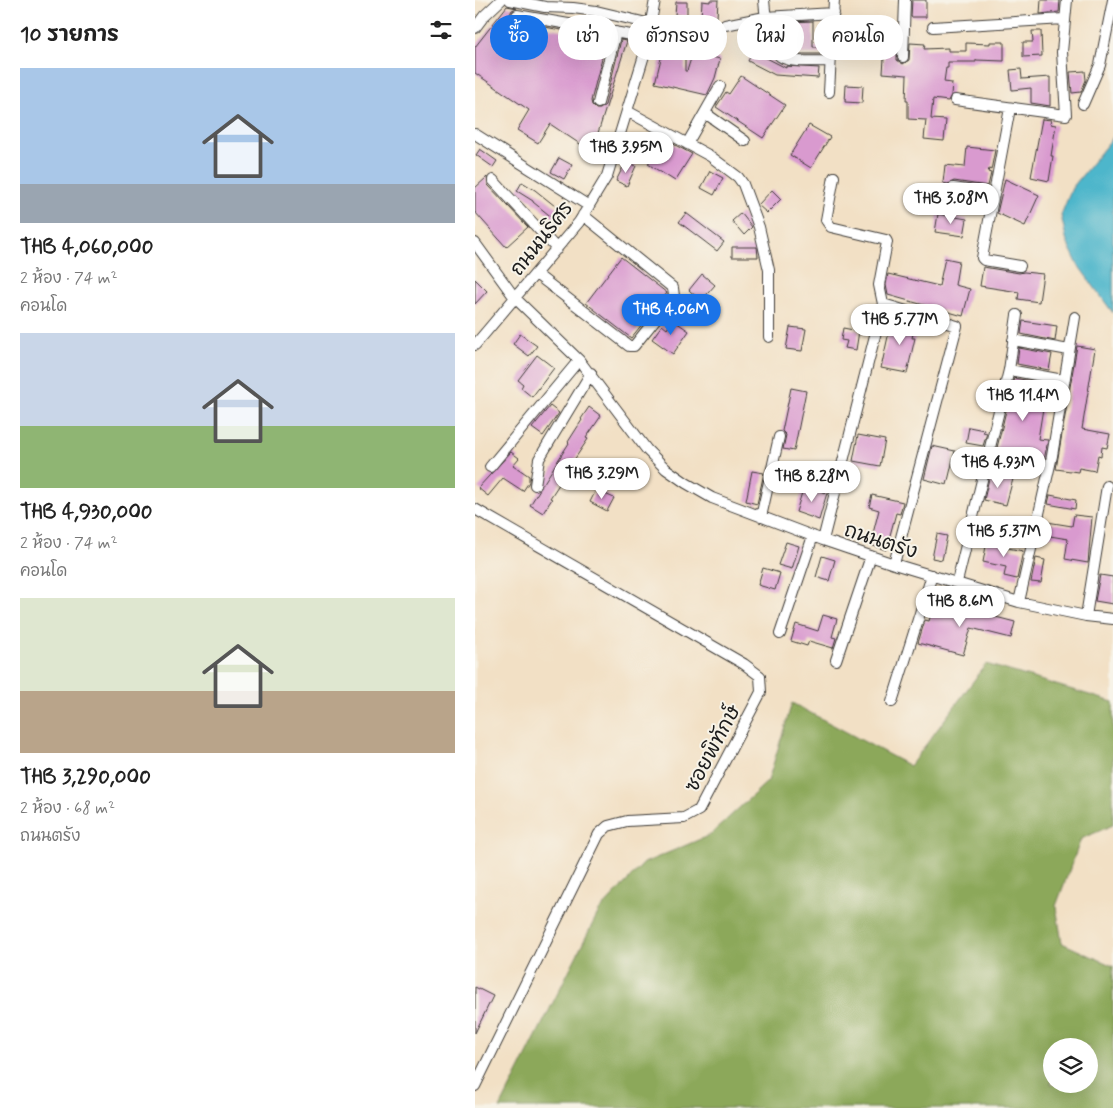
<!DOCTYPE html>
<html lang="th">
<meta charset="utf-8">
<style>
:root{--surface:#fff;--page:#f2f2f2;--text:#222;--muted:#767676;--accent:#1a73e8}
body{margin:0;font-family:Mynerve,"Playpen Sans Thai",sans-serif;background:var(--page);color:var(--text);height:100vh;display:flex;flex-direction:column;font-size:19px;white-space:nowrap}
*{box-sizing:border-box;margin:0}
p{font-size:16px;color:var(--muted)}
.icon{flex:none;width:28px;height:28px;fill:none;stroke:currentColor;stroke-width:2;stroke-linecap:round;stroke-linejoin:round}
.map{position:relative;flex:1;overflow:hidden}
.details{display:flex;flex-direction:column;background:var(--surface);width:475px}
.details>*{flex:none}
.guide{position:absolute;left:15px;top:15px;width:475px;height:45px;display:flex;gap:10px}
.controls{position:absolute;left:568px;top:1038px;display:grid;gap:10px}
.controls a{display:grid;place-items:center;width:55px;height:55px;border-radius:50%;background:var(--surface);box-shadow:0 5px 20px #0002;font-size:25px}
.price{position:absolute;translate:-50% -42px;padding:0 11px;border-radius:18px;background:#fff;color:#222;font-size:16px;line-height:32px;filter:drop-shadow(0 1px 2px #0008)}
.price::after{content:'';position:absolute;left:50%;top:30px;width:15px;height:11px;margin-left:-8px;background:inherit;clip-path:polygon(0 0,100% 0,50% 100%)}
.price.active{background:var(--accent);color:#fff}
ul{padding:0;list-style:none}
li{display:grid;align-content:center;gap:10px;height:265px;padding:0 20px}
li span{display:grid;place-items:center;height:155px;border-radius:0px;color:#555}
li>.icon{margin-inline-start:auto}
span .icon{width:90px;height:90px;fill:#fffc;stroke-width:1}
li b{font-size:21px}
h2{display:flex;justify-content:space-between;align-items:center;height:60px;padding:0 20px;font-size:21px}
.chip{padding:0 18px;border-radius:22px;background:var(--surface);box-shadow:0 5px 20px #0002;font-size:18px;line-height:45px}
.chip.active{background:var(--accent);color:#fff}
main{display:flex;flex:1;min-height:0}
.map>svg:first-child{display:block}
.forest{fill:#8ca85a;stroke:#54623b;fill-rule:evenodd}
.water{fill:#4eb6cb;stroke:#356974}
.building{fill:#d99acf}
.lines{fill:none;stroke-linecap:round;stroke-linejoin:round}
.minor-casing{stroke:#3c3935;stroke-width:12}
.minor{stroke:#fff;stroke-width:10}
.labels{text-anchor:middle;stroke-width:4;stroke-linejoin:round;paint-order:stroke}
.street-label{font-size:20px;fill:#1c1c1c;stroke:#f7f3e8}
</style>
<main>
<section class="details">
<h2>10 รายการ<svg class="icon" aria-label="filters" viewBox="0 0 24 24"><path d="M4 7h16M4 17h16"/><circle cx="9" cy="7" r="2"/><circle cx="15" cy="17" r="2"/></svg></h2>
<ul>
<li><span style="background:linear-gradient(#a9c7e8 75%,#9aa5b1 0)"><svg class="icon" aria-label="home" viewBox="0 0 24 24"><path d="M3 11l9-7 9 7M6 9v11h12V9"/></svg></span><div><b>THB 4,060,000</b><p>2 ห้อง · 74 m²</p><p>คอนโด</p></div></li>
<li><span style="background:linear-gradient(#c9d6e8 60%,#8fb573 0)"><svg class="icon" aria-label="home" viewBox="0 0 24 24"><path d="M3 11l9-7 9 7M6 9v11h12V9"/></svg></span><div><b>THB 4,930,000</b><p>2 ห้อง · 74 m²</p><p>คอนโด</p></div></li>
<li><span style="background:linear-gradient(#dfe7d0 60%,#b9a48a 0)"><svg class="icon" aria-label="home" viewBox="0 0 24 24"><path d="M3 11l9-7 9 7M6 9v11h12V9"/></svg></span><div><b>THB 3,290,000</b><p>2 ห้อง · 68 m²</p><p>ถนนตรัง</p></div></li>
</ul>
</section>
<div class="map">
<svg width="638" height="1108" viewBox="0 0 638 1108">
<rect width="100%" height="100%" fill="#f7f3e8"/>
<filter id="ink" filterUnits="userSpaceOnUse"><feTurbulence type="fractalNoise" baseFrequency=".02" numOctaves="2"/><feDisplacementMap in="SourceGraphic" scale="10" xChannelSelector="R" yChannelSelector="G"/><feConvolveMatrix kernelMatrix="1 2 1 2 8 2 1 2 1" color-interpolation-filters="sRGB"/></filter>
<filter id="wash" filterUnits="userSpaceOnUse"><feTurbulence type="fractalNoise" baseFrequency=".0096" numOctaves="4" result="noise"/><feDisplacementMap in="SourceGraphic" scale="20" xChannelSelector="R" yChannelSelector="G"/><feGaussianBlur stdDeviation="1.12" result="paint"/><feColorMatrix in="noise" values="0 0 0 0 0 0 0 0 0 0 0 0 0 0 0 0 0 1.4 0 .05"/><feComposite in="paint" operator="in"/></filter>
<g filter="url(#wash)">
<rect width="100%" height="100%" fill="#f2e0c5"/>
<path class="forest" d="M511,664L638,702V825L606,839L581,906L587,943L638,966V1108H25L124,911L169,863L235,835L293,781L317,703L435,766ZM576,1046H614V1084H576Z"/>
<path class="water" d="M638,137V313L603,265L592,242L586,215L597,188Z"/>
<g id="blocks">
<path class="building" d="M235,0H243L242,18L226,17L227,1L235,2Z
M437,0H451V17H436Z
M566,0H585L584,12L565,14Z
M201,2H212V16L200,15Z
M32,6L42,8L37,10L35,14L37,20L41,22L132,38L116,101L117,105L121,109H125L130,105L146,40L152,41L117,152L75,124L63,143L42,130L54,110L0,73V47Z
M338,21V47H346V54H325L311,52V48H315V22Z
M225,26L245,32L243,40L222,34Z
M557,31H566L567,56L548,57V42H558Z
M515,42H529V61L501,60V62H473V68H471L469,82L477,83L476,95L473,101L458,99L456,119L471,120L469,141L449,139L451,120L433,119V101H431L432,75L408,73L410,44H422V60L428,64L434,60L435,43L450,44L449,49L473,48V51H491V43L515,44Z
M189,46L210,51V71H212L218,52L245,59L240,78L232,95L180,83Z
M278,51L311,68V66L344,68L343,78L300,75L273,61Z
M546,69L547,79L575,77V106L556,103V88L537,90L535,70Z
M610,71L611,80L606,92L597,93L595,72Z
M266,76L310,105L288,138L241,107L251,92L254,94Z
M371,85L388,86L387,103L370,102Z
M567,119L576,120L575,124L581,125L576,156H578L574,181L556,177Z
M334,125L355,137L336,168L315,155Z
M187,138L217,154L200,181L173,164Z
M492,147L520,150L516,170L514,169L513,172L516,173L513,186L479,181L473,184L468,183L470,165L490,167Z
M5,149L22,161L18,167L1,155Z
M84,158L97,165L89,179L76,172Z
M151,161L161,166L152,186L141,181Z
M235,171L248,178L239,195L226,188Z
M12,177L13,185L53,227L31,247L0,212V188Z
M530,179L564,195L550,226L522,213Z
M47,182L60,190L90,214L84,223L58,202V201L42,191Z
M297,190L306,199L292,213L283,205Z
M211,213L249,242L242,251L204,222Z
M266,213L277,227L269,235L257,221Z
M463,214L492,219L489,236L460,232Z
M257,247H282L283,257H257Z
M146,257L192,293L156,338L111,303Z
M470,258L484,261L480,285L495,289L488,316L413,295L411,285L413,274L464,286Z
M508,267L544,273L549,272L568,274L564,302L543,299L544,292L505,286Z
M227,274L240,285L226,301L214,290Z
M0,279L12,291L0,304Z
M423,316L441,321L437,338H440L432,373L406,368L414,332L416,333L419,320L422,321Z
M198,320L214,331L198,354L177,339L187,325L192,329Z
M548,321L582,326L580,341L546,334Z
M315,327L331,329L327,351L311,349Z
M368,328L384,331L381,350L370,348L372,341L366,340Z
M45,334L62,346L54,356L38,344Z
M602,346L620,349L607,429L635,434L632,448L627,447L626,456L623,455L620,471L604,468L603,472L581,469Z
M544,348L577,354L574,370L542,364Z
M62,355L79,368L57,397L46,388L48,384L43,380Z
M539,378L572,384L563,439L573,440L569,460L541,456L540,459L520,456Z
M316,388L331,391L319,451L308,449L311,435L307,431Z
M75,406L84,413L68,436L57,428Z
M114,407L126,416L111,438L113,439L99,460H100L75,498L77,499L68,513L55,505L94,443L93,442L107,420L106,419Z
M494,427L509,430L508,432L512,433L508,446L491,443Z
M383,435L410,440L405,466L378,461Z
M457,446L480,451L472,485L449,479Z
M36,452L44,458L38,465L54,476V482L48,491L28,478L13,496L3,488Z
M277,471L289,473L282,504L271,501Z
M515,474L538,479L531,505L509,500Z
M329,486L352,493L344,520L321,512Z
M121,490L139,498L132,511L115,502Z
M397,495L428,502L425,514L421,513L411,550L395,545L404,510L394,507Z
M575,495L601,500L600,509L573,504Z
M599,515L617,517L613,563L590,559L593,539L569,535L572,522L597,526Z
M462,534L472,536L467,560L457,558Z
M512,541L529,544L528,547L548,551L542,579L529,576L531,567L508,562Z
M311,542L324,546L317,569L303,565Z
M347,556L360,560L354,581L341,577Z
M561,558L570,560L566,583L556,582Z
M288,568L305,573L300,590L283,585Z
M625,575L638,577V604L620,601Z
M459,604L485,611L486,608L540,622L536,638L496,628L488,655L443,643L450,620L454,621Z
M348,615L362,619L357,637L361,638L358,648L334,641L332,646L316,641L321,624L343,631Z
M0,987L18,996L0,1033Z"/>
</g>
</g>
<g filter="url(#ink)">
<use href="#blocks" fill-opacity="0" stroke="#3c3935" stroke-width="1"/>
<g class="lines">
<defs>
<path id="minor" d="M35,0L70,7L98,8L121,11L176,24
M289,0C290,13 294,52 308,58C319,63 342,61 355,61
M42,15L173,38
M250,25L290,17L359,13
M458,27L589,19
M0,28L9,16L26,0
M428,57L430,0
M354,92L359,0
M480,100L591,115L587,52L592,0
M123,103L141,32
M608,104L625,65L638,0
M535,108L507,258L509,260L545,266
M152,111L235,156L263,177L268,184L284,227L294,270V337
M230,113L270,141
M0,134L114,206
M212,144L245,86
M18,180L82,249
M478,188L519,194
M0,243L40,298L104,360L172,450L191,469L211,483L237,498L348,540L419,564L544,602L611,616L638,619
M61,274L154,346H159L199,296L198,288L108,215
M408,304L482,326L419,564
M538,340L594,350
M0,345L104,222L132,176L171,49L180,0
M534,370L588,380
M15,467L104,360
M60,485L64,459L116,373
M0,509L269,664L285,676L286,692L224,810L209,818L152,821L133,826L124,834L0,1086
M286,517L304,437
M348,540L408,304L404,285L412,242L411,240L356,227L351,220L359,177
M482,582L534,370L542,315
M544,602L577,456L600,317
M611,616L632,486
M305,634L338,536
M361,660L396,556
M417,702L457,575"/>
</defs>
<use href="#minor" class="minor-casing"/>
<use href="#minor" class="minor"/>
</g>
</g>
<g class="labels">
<g class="street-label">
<text transform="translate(66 238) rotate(-52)" y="7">ถนนนริศร</text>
<text transform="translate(406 540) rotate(18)" y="7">ถนนตรัง</text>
<text transform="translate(237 748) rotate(-62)" y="7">ซอยพิทักษ์</text>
</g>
</g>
</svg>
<div class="controls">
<a><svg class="icon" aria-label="layers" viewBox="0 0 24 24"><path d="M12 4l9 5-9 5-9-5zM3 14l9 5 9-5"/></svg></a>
</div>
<b class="price" style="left:151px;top:174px">THB 3.95M</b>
<b class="price" style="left:476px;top:225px">THB 3.08M</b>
<b class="price active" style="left:196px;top:336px">THB 4.06M</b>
<b class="price" style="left:425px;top:346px">THB 5.77M</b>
<b class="price" style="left:548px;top:422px">THB 11.4M</b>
<b class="price" style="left:523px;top:489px">THB 4.93M</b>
<b class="price" style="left:127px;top:500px">THB 3.29M</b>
<b class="price" style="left:337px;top:503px">THB 8.28M</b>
<b class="price" style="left:529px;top:558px">THB 5.37M</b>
<b class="price" style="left:485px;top:628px">THB 8.6M</b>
<div class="guide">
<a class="chip active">ซื้อ</a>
<a class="chip">เช่า</a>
<a class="chip">ตัวกรอง</a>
<a class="chip">ใหม่</a>
<a class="chip">คอนโด</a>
</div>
</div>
</main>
